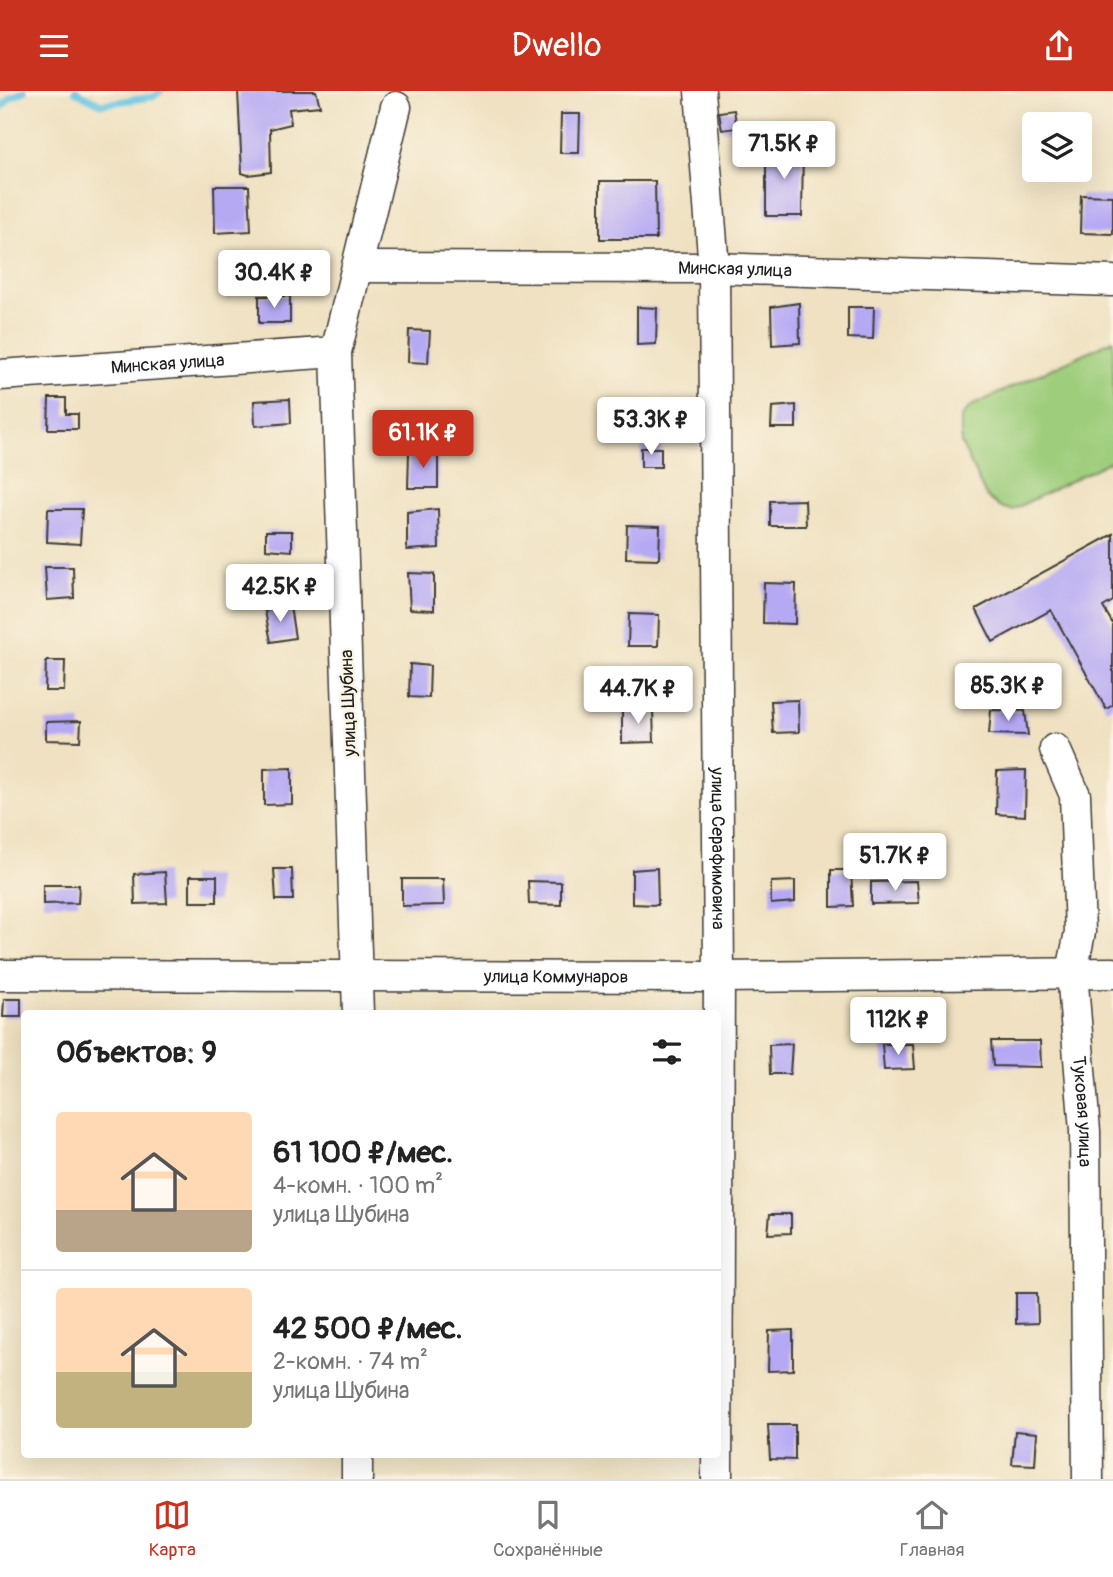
<!DOCTYPE html>
<html lang="ru">
<meta charset="utf-8">
<style>
:root{--surface:#fff;--page:#f2f2f2;--text:#222;--muted:#767676;--line:#e0e0e0;--accent:#c8321e}
body{margin:0;font-family:Pangolin,sans-serif;background:var(--page);color:var(--text);height:100vh;display:flex;flex-direction:column;font-size:26px;white-space:nowrap}
*{box-sizing:border-box;margin:0}
p{font-size:23px;color:var(--muted)}
.icon{flex:none;width:38px;height:38px;fill:none;stroke:currentColor;stroke-width:2;stroke-linecap:round;stroke-linejoin:round}
.map{position:relative;flex:1;overflow:hidden}
.side{position:absolute;left:21px;top:919px;width:700px;height:448px;display:flex;flex-direction:column;background:var(--surface);border-radius:7px;box-shadow:0 7px 28px #0002}
.side>*{flex:none}
.buttons{position:absolute;left:1022px;top:21px;display:grid;gap:14px}
.buttons a{display:grid;place-items:center;width:70px;height:70px;border-radius:7px;background:var(--surface);box-shadow:0 7px 28px #0002;font-size:35px}
.price{position:absolute;translate:-50% -60px;padding:0 16px;border-radius:7px;background:#fff;color:#222;font-size:23px;line-height:46px;filter:drop-shadow(0 2px 4px #0008)}
.price::after{content:'';position:absolute;left:50%;top:42px;width:21px;height:16px;margin-left:-10px;background:inherit;clip-path:polygon(0 0,100% 0,50% 100%)}
.price.on{background:var(--accent);color:#fff}
ul{padding:0;list-style:none}
li{display:flex;align-items:center;gap:21px;height:175px;padding:0 35px}
li+li{border-top:2px solid var(--line)}
li span{display:grid;place-items:center;flex:none;width:196px;height:140px;border-radius:7px;color:#555}
li>.icon{margin-inline-start:auto}
span .icon{width:84px;height:84px;fill:#fffc;stroke-width:1}
li b{font-size:30px}
h2{display:flex;justify-content:space-between;align-items:center;height:84px;padding:0 35px;font-size:30px}
header{display:flex;justify-content:space-between;align-items:center;height:91px;padding:0 35px;background:var(--accent);color:#fff;font-size:32px;font-weight:600}
.tabs{display:flex;justify-content:space-around;align-items:center;height:98px;border-top:2px solid var(--line);background:var(--surface);font-size:19px;color:var(--muted)}
.tabs a{display:grid;justify-items:center;gap:4px}
.tabs .on{color:var(--accent)}
.map>svg:first-child{display:block}
.green{fill:#9ecd7c;stroke:#5d744c;stroke-width:2}
.lines{fill:none;stroke-linecap:round;stroke-linejoin:round}
.stream{stroke:#63c3e1;stroke-width:7}
.building{fill:#b6a9f4}
.minor-casing{stroke:#3c3a35;stroke-width:33}
.minor{stroke:#fff;stroke-width:30}
.labels{text-anchor:middle;stroke-width:5;stroke-linejoin:round;paint-order:stroke}
.street-label{font-size:18px;fill:#1c1c1c;stroke:#fcf5e5}
</style>
<header><svg class="icon" aria-label="menu" viewBox="0 0 24 24"><path d="M4 6h16M4 12h16M4 18h16"/></svg>Dwello<svg class="icon" aria-label="share" viewBox="0 0 24 24"><path d="M12 15V3M7 8l5-5 5 5M5 13v7h14v-7"/></svg></header>
<div class="map">
<svg width="1113" height="1388" viewBox="0 0 1113 1388">
<rect width="100%" height="100%" fill="#fcf5e5"/>
<filter id="ink" filterUnits="userSpaceOnUse"><feTurbulence type="fractalNoise" baseFrequency=".0143" numOctaves="2"/><feDisplacementMap in="SourceGraphic" scale="14" xChannelSelector="R" yChannelSelector="G"/><feConvolveMatrix kernelMatrix="1 2 1 2 8 2 1 2 1" color-interpolation-filters="sRGB"/></filter>
<filter id="wash" filterUnits="userSpaceOnUse"><feTurbulence type="fractalNoise" baseFrequency=".00686" numOctaves="4" result="noise"/><feDisplacementMap in="SourceGraphic" scale="28" xChannelSelector="R" yChannelSelector="G"/><feGaussianBlur stdDeviation="1.57" result="paint"/><feColorMatrix in="noise" values="0 0 0 0 0 0 0 0 0 0 0 0 0 0 0 0 0 1.4 0 .05"/><feComposite in="paint" operator="in"/></filter>
<g filter="url(#wash)">
<rect width="100%" height="100%" fill="#efe1c1"/>
<path class="green" d="M1113,249V369L1012,419L1000,416L986,405L961,352V326L971,315Z"/>
<g class="lines">
<path class="stream" d="M75,0L101,13L153,6L161,0
M0,18L10,7L24,0"/>
</g>
<g id="blocks">
<path class="building" d="M238,0H316L320,15L289,18L291,33L270,38L271,81L248,84L242,82Z
M734,19L737,37L722,39L719,21Z
M561,23H580L579,62H560Z
M766,56H803L802,125H766Z
M600,90H655L656,148H600Z
M214,95H249L251,140L215,142Z
M1081,104L1113,105V143L1080,142Z
M259,205H290V232H259Z
M799,212L800,252L772,254L771,216Z
M637,216L657,217L656,253L637,254Z
M848,216H874L873,248L848,247Z
M409,239L430,240L428,272L408,271Z
M49,307H66V323H78V338H48Z
M290,308L291,332L255,335L254,310Z
M796,314V337H771L772,316Z
M641,357H661V376H641Z
M409,361H438V397H408Z
M805,409L806,435H770V410Z
M48,418H82L80,453L47,451Z
M438,418L439,457L407,459V421Z
M627,434L660,435L659,468L626,467Z
M266,440H292V460L266,458Z
M1113,443V510L1103,516L1113,533V614L1106,618L1051,519L993,551L976,518Z
M45,476H73L74,507L47,509Z
M408,482L434,483V519L410,518Z
M764,492L796,493L795,533L763,532Z
M290,515L295,547L271,551L265,520Z
M629,523L659,524L658,555H628Z
M46,570H65L64,600H45Z
M410,573L430,575L429,607L409,606Z
M798,609L799,641L773,642L771,610Z
M622,619H653L654,651L622,652Z
M991,619L1025,620L1028,644L989,643Z
M81,630L80,650L46,649V631Z
M292,677V713L264,714V678Z
M1026,679L1025,725L996,723L997,680Z
M657,777L658,814L632,813V779Z
M274,778H292L293,809H276Z
M831,779H851L853,815L831,816Z
M165,781L167,812L135,813L134,783Z
M190,785H217V811H190Z
M402,788H443L444,814L402,815Z
M528,790L561,791V814L529,813Z
M795,790V811L771,813V791Z
M917,790L919,812L871,813V791Z
M43,794H79L78,812L43,813Z
M4,908H21V926H3Z
M991,950H1040L1041,976L993,975Z
M792,953L790,983H770L769,954Z
M882,953H913L915,978L884,979Z
M770,1123H791V1142L768,1143Z
M1016,1202H1037L1038,1232L1016,1233Z
M793,1239V1279L768,1280L769,1240Z
M768,1334H795V1369L770,1368Z
M1015,1340L1037,1342L1035,1374L1012,1373Z"/>
</g>
</g>
<g filter="url(#ink)">
<use href="#blocks" fill-opacity="0" stroke="#3c3a35" stroke-width="2"/>
<g class="lines">
<defs>
<g id="minor">
<path id="s1" d="M700,0L714,177L719,886L717,1388"/>
<path id="s2" d="M357,176L714,177L1113,190"/>
<path id="s3" d="M0,284L336,261"/>
<path id="s4" d="M1055,658L1075,704L1080,841L1072,881L1085,1040L1088,1388"/>
<path id="s5" d="M0,884L719,886L1113,882"/>
<path d="M358,922L336,261L396,16"/>
<path d="M357,1388V1363"/>
</g>
</defs>
<use href="#minor" class="minor-casing"/>
<use href="#minor" class="minor"/>
</g>
</g>
<g class="labels">
<g class="street-label">
<text dy="6" stroke="none"><textPath href="#s2" startOffset="378">Минская улица</textPath></text>
<text dy="6" stroke="none"><textPath href="#s3" startOffset="168">Минская улица</textPath></text>
<text transform="translate(348 612) rotate(-92)" y="6">улица Шубина</text>
<text dy="6" stroke="none"><textPath href="#s1" startOffset="758">улица Серафимовича</textPath></text>
<text dy="6" stroke="none"><textPath href="#s5" startOffset="556">улица Коммунаров</textPath></text>
<text dy="6" stroke="none"><textPath href="#s4" startOffset="368">Туковая улица</textPath></text>
</g>
</g>
</svg>
<div class="buttons">
<a><svg class="icon" aria-label="layers" viewBox="0 0 24 24"><path d="M12 4l9 5-9 5-9-5zM3 14l9 5 9-5"/></svg></a>
</div>
<b class="price" style="left:784px;top:90px">71.5K ₽</b>
<b class="price" style="left:274px;top:219px">30.4K ₽</b>
<b class="price" style="left:651px;top:366px">53.3K ₽</b>
<b class="price on" style="left:423px;top:379px">61.1K ₽</b>
<b class="price" style="left:280px;top:533px">42.5K ₽</b>
<b class="price" style="left:1008px;top:632px">85.3K ₽</b>
<b class="price" style="left:638px;top:635px">44.7K ₽</b>
<b class="price" style="left:895px;top:802px">51.7K ₽</b>
<b class="price" style="left:898px;top:966px">112K ₽</b>
<section class="side">
<h2>Объектов: 9<svg class="icon" aria-label="filters" viewBox="0 0 24 24"><path d="M4 7h16M4 17h16"/><circle cx="9" cy="7" r="2"/><circle cx="15" cy="17" r="2"/></svg></h2>
<ul>
<li><span style="background:linear-gradient(#ffd9b3 70%,#b9a48a 0)"><svg class="icon" aria-label="home" viewBox="0 0 24 24"><path d="M3 11l9-7 9 7M6 9v11h12V9"/></svg></span><div><b>61 100 ₽/мес.</b><p>4-комн. · 100 m²</p><p>улица Шубина</p></div></li>
<li><span style="background:linear-gradient(#ffd9b3 60%,#c2b280 0)"><svg class="icon" aria-label="home" viewBox="0 0 24 24"><path d="M3 11l9-7 9 7M6 9v11h12V9"/></svg></span><div><b>42 500 ₽/мес.</b><p>2-комн. · 74 m²</p><p>улица Шубина</p></div></li>
</ul>
</section>
</div>
<nav class="tabs">
<a class="on"><svg class="icon" aria-label="map" viewBox="0 0 24 24"><path d="M3 6l6-2 6 2 6-2v14l-6 2-6-2-6 2zM9 4v14M15 6v14"/></svg>Карта</a>
<a><svg class="icon" aria-label="saved" viewBox="0 0 24 24"><path d="M7 4h10v16l-5-4-5 4z"/></svg>Сохранённые</a>
<a><svg class="icon" aria-label="home" viewBox="0 0 24 24"><path d="M3 11l9-7 9 7M6 9v11h12V9"/></svg>Главная</a>
</nav>
